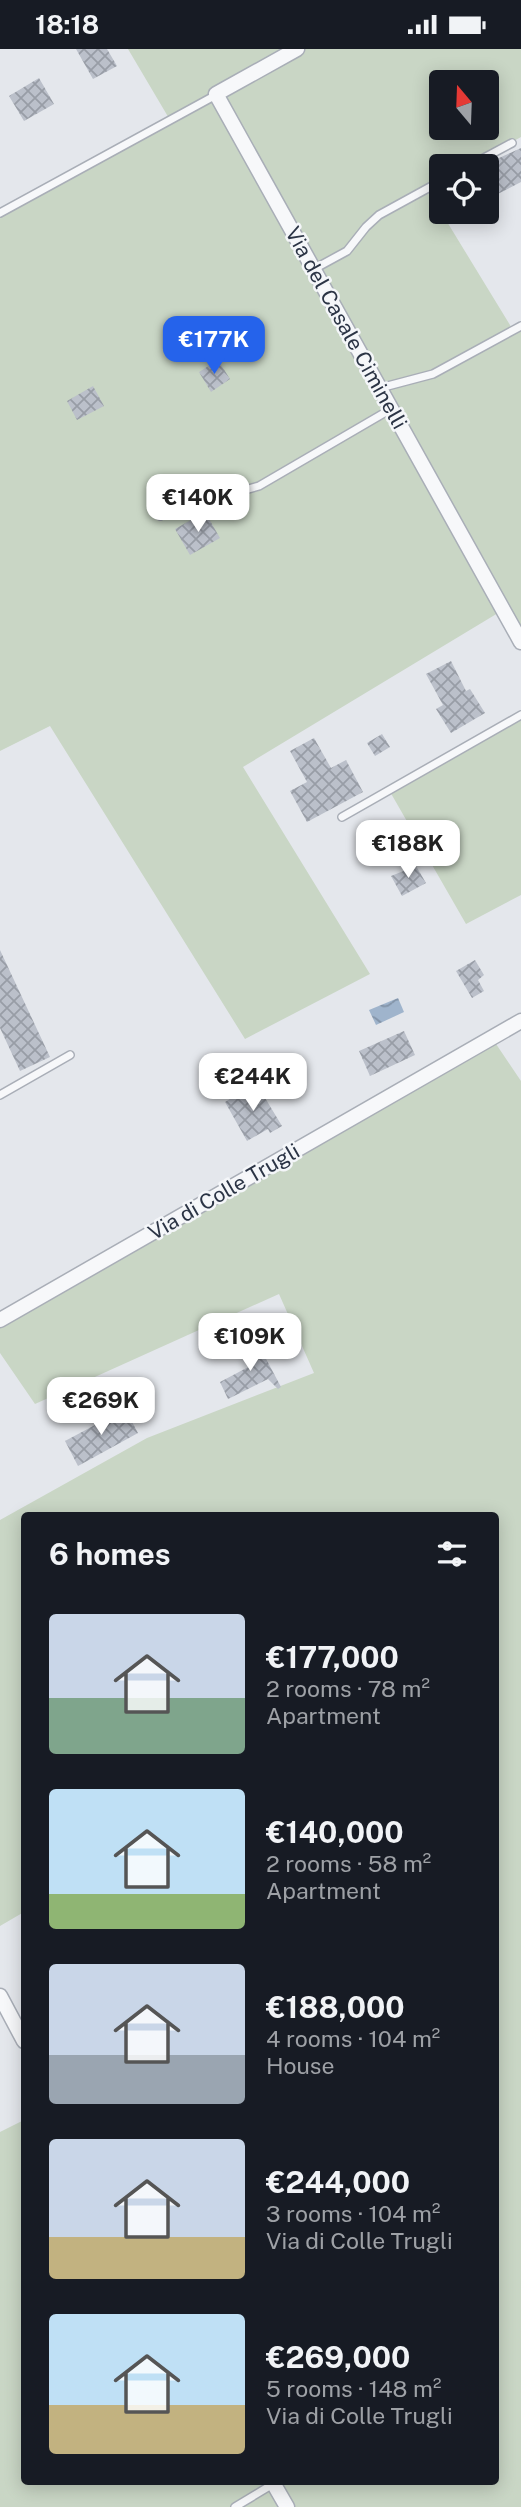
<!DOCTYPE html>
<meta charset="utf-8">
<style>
:root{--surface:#171b24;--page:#20242c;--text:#f1f3f6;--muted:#9ea1a6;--accent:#2563eb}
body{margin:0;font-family:"Public Sans",sans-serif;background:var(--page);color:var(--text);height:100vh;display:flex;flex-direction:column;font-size:26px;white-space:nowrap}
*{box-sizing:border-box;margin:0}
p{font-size:23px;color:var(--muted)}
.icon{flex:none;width:38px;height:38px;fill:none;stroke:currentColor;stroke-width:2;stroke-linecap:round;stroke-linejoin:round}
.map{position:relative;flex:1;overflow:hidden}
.sheet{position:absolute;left:21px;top:1463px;width:478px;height:973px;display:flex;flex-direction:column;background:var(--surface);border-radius:7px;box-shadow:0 4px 18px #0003}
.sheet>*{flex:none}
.needle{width:46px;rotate:341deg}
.buttons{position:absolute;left:429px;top:21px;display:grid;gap:14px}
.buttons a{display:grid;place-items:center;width:70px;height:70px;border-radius:7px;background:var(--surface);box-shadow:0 4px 18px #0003;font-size:35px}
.price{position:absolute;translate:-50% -60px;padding:0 16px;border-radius:14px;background:#fff;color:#222;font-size:23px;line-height:46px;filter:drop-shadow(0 2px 4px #0008)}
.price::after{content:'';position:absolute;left:50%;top:42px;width:21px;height:16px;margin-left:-10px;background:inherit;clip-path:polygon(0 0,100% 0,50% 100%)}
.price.active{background:var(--accent);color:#fff}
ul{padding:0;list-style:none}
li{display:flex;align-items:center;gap:21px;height:175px;padding:0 28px}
li span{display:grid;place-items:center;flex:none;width:196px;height:140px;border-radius:7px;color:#555}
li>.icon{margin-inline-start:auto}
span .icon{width:84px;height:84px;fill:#fffc;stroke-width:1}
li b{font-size:30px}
h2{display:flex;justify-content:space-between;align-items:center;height:84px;padding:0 28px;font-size:30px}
.status{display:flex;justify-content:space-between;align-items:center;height:49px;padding:0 35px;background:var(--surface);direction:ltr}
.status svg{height:19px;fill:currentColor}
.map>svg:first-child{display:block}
.grass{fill:#c9d6c5;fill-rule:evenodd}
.water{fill:url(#water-waves)}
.building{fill:url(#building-cross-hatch)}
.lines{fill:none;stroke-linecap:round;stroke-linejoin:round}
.lane-casing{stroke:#a9aeb7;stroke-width:10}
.street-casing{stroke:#a9aeb7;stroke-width:17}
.lane{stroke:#f7f8fa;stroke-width:7}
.street{stroke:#f7f8fa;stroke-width:14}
.labels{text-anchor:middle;stroke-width:5;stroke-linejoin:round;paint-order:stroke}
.street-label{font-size:21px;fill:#2b3445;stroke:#f4f6f9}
</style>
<div class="status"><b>18:18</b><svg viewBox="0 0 49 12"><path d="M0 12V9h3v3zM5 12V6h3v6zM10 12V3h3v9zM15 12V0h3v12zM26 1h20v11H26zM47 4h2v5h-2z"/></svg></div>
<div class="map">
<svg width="521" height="2458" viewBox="0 0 521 2458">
<defs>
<pattern id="water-waves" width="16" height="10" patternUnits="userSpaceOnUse" patternTransform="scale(1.75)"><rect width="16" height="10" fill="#9fb4cc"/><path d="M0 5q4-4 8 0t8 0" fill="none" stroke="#8293a7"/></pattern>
<pattern id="building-cross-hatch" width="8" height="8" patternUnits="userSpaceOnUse" patternTransform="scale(1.75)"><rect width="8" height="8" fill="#bbc0ca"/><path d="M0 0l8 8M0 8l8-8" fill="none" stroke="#989da6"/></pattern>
</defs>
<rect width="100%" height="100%" fill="#e4e7ec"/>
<path class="grass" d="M128,0H521V88L469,117H441V132L427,140L513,281L521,277V593L503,561L243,718L370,925L245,990L50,677L0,702V162L170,71ZM441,33H486V79H441Z
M521,666V846L466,875L389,741Z
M492,989L521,1032V2458H0V2083L24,2071V2432H495V1466H24V1863L0,1877V1471L147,1389L314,1324L279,1245L35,1355L0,1304V1271Z"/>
<path class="water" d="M398,949L404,963L376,976L369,961Z"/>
<path class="building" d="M76,0H107L117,17L93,30Z
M39,29L54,55L24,72L9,47Z
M521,99V133L486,151V115Z
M218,311L230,330L211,343L199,323Z
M93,337L104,357L77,371L67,352Z
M205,463L220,489L190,506L175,480Z
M451,612L466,642L470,640L485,664L451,684L436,660L443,656L426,625Z
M382,685L390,698L375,707L367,694Z
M314,689L331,719L346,711L363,743L307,773L290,742L307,733L290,702Z
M416,817L426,834L402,847L391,827Z
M0,901L50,1008L20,1022L0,979Z
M475,911L484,926L478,931L484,942L472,949L456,922Z
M404,982L415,1006L370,1027L359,1002Z
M256,1034L282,1077L270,1084L268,1080L247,1092L225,1053Z
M255,1289L281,1338L278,1340L268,1330L228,1350L220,1333L254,1315L241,1302Z
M125,1360L138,1384L78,1417L65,1392Z"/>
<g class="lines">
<defs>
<path id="lane" d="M469,117L512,94
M0,164L216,46
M314,220L347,202L366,178L379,166L441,132
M380,339L433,325L521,277
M160,467L195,449L227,446L259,437L391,360
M342,768L521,666
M0,1046L70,1006
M235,2458L273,2435"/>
<path id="street" d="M297,0L216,45L521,593
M0,1271L521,972
M0,1947L24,1992
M272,2432L287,2458"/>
</defs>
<use href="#lane" class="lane-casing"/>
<use href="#street" class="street-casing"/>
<use href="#lane" class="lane"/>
<use href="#street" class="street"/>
</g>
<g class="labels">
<g class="street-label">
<text transform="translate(346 279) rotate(61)" y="7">Via del Casale Ciminelli</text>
<text transform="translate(224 1143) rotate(-30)" y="7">Via di Colle Trugli</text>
</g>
</g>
</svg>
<div class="buttons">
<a><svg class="needle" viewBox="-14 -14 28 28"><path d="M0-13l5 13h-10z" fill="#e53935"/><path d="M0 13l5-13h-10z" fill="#9ea1a6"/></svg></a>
<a><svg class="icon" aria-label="locate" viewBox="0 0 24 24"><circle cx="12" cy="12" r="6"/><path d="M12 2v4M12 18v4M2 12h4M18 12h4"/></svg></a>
</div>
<b class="price active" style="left:214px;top:327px">€177K</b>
<b class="price" style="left:198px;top:485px">€140K</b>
<b class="price" style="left:408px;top:831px">€188K</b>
<b class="price" style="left:253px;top:1064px">€244K</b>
<b class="price" style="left:250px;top:1324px">€109K</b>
<b class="price" style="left:101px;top:1388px">€269K</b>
<section class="sheet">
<h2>6 homes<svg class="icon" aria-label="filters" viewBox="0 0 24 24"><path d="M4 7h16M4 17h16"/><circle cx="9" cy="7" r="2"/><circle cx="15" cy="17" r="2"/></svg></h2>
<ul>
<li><span style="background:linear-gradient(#c9d6e8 60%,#7fa58c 0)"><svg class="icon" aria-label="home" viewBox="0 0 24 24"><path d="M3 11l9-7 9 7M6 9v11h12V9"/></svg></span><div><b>€177,000</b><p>2 rooms · 78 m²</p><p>Apartment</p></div></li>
<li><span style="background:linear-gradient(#bfe0f5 75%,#8fb573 0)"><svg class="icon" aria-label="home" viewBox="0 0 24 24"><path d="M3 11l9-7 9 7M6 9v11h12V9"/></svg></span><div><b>€140,000</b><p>2 rooms · 58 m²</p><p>Apartment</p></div></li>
<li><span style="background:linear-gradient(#c9d6e8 65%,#9aa5b1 0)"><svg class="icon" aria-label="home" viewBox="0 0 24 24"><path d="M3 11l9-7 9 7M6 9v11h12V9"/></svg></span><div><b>€188,000</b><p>4 rooms · 104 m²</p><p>House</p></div></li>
<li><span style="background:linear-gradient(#c9d6e8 70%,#c2b280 0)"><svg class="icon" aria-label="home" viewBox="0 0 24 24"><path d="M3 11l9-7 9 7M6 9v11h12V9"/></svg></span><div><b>€244,000</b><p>3 rooms · 104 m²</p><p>Via di Colle Trugli</p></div></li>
<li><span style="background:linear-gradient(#bfe0f5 65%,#c2b280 0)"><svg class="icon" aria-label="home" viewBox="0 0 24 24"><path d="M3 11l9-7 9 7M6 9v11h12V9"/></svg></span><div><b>€269,000</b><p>5 rooms · 148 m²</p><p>Via di Colle Trugli</p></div></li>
</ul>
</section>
</div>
